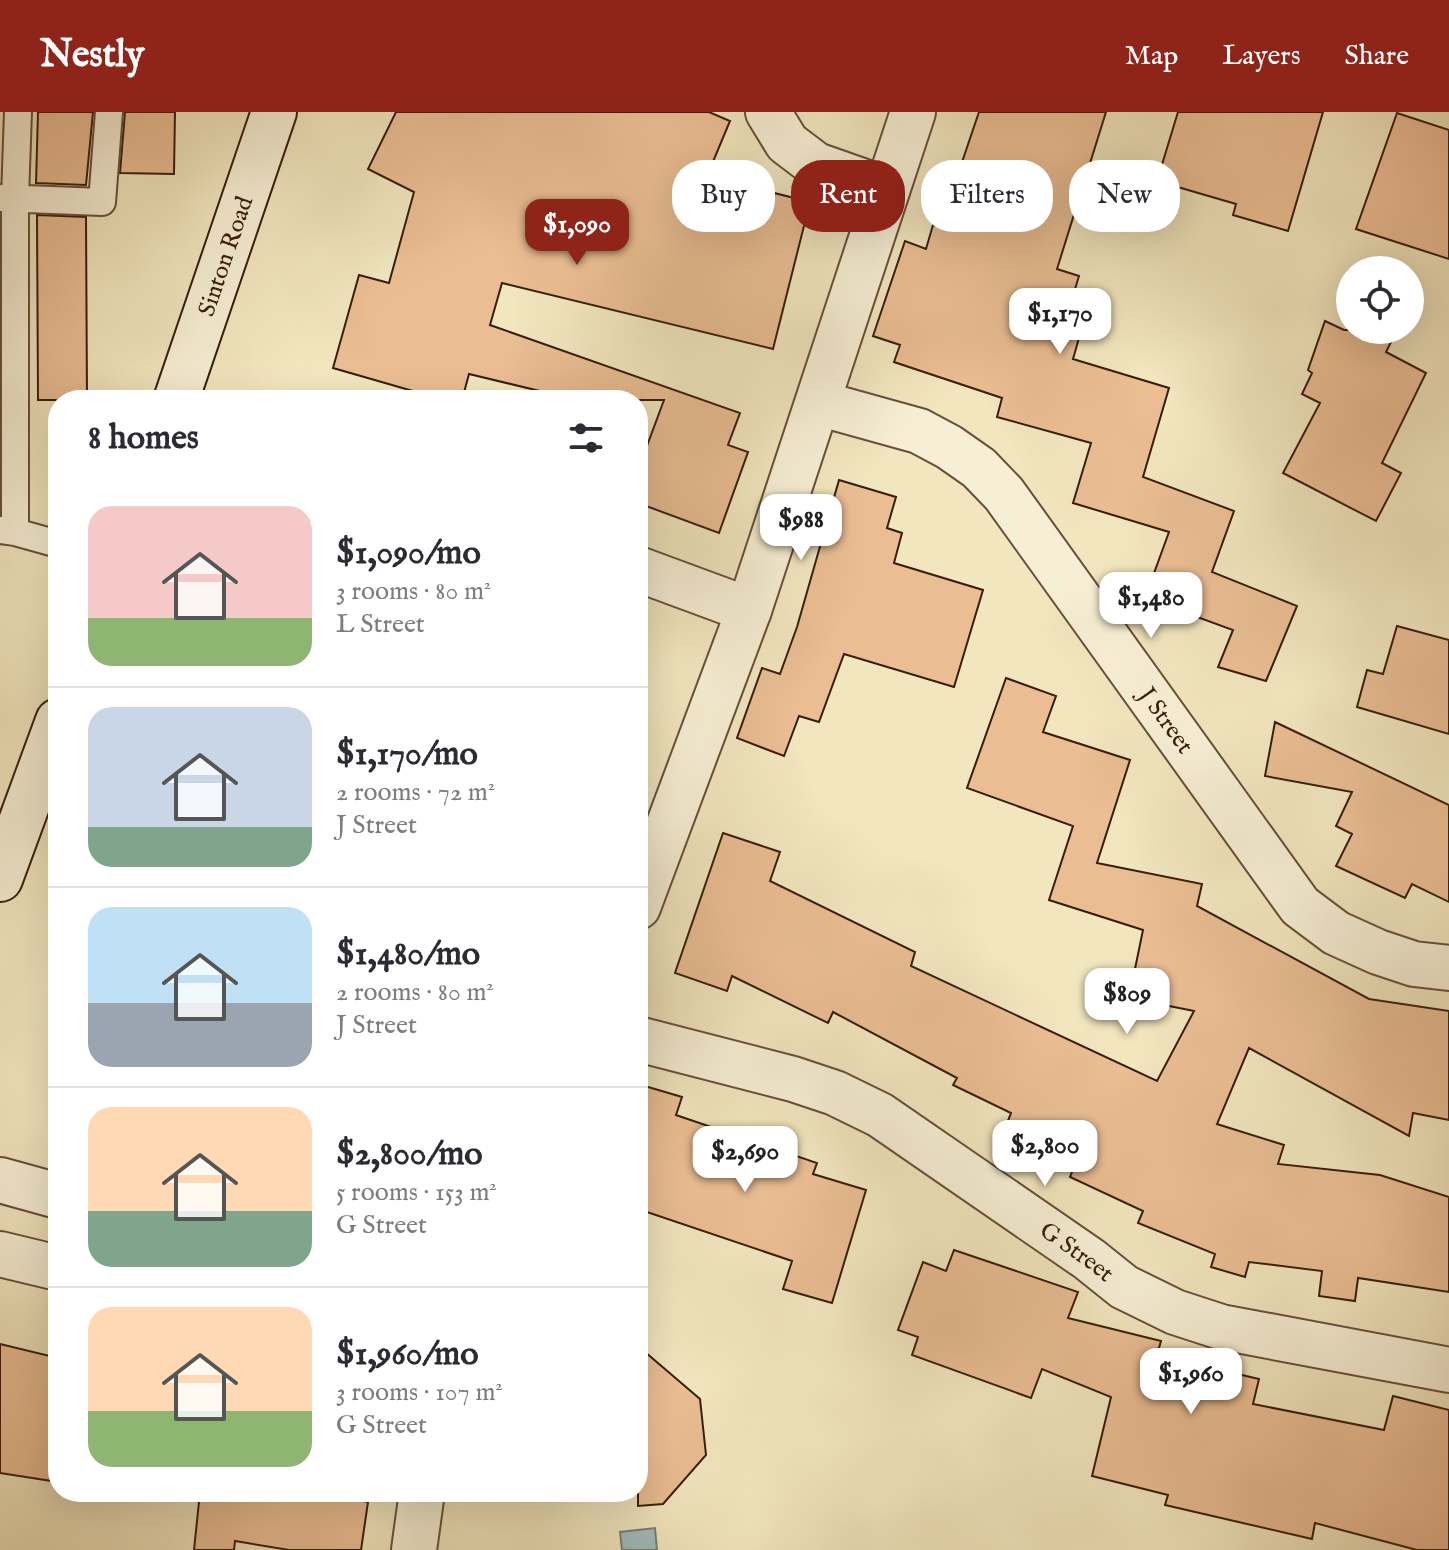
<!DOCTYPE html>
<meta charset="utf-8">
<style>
:root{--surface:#fff;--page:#f7f7f7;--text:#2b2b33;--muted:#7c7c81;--line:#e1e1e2;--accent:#8f2418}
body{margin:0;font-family:"IM FELL English",serif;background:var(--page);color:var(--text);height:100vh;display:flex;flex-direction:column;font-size:30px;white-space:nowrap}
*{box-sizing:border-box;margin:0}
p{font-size:26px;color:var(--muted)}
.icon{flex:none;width:44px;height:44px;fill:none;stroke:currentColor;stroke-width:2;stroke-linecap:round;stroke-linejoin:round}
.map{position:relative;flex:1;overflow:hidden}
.details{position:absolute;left:48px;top:278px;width:600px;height:1112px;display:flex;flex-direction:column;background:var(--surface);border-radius:32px;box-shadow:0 8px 32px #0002}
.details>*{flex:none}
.guide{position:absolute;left:672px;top:48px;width:656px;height:72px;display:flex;gap:16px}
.fabs{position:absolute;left:1336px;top:144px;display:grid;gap:16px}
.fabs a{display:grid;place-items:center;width:88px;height:88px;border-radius:50%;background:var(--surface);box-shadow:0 8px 32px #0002;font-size:40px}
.price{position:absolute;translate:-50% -68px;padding:0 18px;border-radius:16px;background:#fff;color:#222;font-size:26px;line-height:52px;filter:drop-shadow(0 2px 4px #0008)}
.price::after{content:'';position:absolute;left:50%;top:48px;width:24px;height:18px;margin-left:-12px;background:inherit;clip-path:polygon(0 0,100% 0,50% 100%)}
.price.selected{background:var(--accent);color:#fff}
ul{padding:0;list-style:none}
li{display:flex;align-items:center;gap:24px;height:200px;padding:0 40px}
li+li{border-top:2px solid var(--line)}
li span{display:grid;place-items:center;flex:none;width:224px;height:160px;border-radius:24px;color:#555}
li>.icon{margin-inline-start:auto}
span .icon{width:96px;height:96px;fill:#fffc;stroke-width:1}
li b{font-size:34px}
h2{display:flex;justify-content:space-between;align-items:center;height:96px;padding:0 40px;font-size:34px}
.tag{padding:0 28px;border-radius:32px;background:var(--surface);box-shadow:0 8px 32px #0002;font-size:28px;line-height:72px}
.tag.selected{background:var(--accent);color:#fff}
header{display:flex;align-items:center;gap:48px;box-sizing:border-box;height:112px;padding:0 40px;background:var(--accent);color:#fff}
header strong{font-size:38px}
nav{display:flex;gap:44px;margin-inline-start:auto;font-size:28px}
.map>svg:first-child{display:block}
.water{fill:#a0bdbd;stroke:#767d77;stroke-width:2}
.building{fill:#eabd93;stroke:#371d0d;stroke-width:2}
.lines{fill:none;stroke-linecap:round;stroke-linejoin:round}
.lane-casing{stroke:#664f3a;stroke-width:30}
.street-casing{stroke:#664f3a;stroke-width:48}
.secondary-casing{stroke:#371d0d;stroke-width:48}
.lane{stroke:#f7efd5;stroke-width:26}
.street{stroke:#f7efd5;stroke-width:44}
.secondary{stroke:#f7efd5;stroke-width:44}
.labels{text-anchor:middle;stroke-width:7;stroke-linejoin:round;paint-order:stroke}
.street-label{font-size:24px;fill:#371d0d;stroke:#f7efd5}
</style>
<header>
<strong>Nestly</strong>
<nav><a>Map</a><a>Layers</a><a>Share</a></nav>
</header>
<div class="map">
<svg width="1449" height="1438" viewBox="0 0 1449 1438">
<rect width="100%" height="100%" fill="#f2e6bf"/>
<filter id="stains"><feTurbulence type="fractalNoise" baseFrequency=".0025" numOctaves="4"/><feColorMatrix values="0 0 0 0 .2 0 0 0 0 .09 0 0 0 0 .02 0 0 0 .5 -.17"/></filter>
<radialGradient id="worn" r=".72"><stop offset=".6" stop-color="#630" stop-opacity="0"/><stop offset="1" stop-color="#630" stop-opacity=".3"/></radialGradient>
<path class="water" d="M655,1416L657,1438H622L620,1420Z"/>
<path class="building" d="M38,0H93L86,73L36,71Z
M125,0H175L174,62L120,61Z
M396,0H709L730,9L707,64L810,90L773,237L502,171L490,213L740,301L728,333L748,340L719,421L638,391V358L664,288H577L469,262L462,288H444L333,256L359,163L389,171L414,80L368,57Z
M979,0H1106L1057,157L1079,164L1072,187L1089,191L1073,247L1169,276L1143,365L1234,399L1212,460L1297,494L1266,569L1218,555L1233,518L1145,486L1169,420L1073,391L1091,331L997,305L1002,286L894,250L900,233L873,224L905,129L926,137L933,113L940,115Z
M1178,0H1323L1288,119L1233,103L1236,92L1157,69Z
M1397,1L1449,18V147L1356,117Z
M37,103L86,105L87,288H38Z
M1325,209L1344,218H1397L1386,240L1426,261L1382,351L1401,361L1376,409L1283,361L1320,291L1302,282L1312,261L1308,258Z
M839,368L896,385L887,416L902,421L894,451L983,478L954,575L844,542L819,610L799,604L784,644L737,626L762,556L780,562L797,515Z
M1397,514L1449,528V622L1357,595L1367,558L1383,562Z
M1006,566L1056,584L1043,620L1130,648L1097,751L1202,772L1197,794L1369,887L1449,899V1008L1413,1001L1409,1024L1249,936L1217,1012L1284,1033L1278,1052L1380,1063L1449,1085V1180L1358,1166L1355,1189L1319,1184L1322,1159L1249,1150L1245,1165L1211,1155L1215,1142L1138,1111L1143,1099L1070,1065L1074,1055L1002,1024L1011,1001L953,973L957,966L833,900L828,911L732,864L727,879L675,861L723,721L780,740L770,769L915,840L911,854L1157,969L1194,899L1129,886L1143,818L1049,788L1073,714L967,676Z
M1275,610L1449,693V790L1412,772L1405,786L1336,754L1352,722L1336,714L1352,680L1265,664Z
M638,972L682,985L676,1003L817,1051L813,1062L866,1078L832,1191L783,1177L792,1149L638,1097Z
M954,1138L1078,1180L1068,1206L1161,1229L1157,1243L1259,1267L1253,1292L1384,1318L1393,1284L1449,1298V1438H1417L1315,1411L1312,1427L1165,1393L1168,1383L1092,1364L1111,1285L1042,1257L1031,1286L912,1243L918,1225L898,1218L923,1150L946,1159Z
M0,1232L58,1246V1370L0,1361Z
M638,1234L700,1287L706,1343L663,1392L638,1394Z
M200,1380H341V1385L368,1390L361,1438H289L235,1429L234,1438H194Z"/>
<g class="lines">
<defs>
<path id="lane" d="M0,86L102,90L109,0
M0,418L15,420L58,432
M15,420V86L18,0"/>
<g id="street">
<path d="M768,0L787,31L816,53L887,78"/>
<path id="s1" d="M818,291L919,319L949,335L979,356L1004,382L1300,794L1336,821L1378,840L1414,852L1449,856"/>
<path d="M638,457L749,498"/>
<path d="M638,795L749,498L913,0"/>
<path id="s2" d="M638,927L793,967L835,981L880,1003L1089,1147L1124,1175L1175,1200L1221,1215L1449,1258"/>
<path d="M0,1068L58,1084"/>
<path d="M0,1142L58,1156"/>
<path d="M414,1438L422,1380"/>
</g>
<g id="secondary">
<path id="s3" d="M176,288L274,0"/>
<path d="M0,767L58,609"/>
</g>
</defs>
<use href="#lane" class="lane-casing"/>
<use href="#street" class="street-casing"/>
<use href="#secondary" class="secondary-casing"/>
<use href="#lane" class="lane"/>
<use href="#street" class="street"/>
<use href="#secondary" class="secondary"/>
</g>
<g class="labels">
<g class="street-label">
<text dy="8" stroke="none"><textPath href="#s3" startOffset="152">Sinton Road</textPath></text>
<text dy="8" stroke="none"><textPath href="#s1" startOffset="490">J Street</textPath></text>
<text dy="8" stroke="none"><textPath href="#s2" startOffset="494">G Street</textPath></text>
</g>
</g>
<rect width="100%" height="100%" filter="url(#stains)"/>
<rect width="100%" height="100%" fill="url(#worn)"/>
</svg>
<div class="fabs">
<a><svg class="icon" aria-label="locate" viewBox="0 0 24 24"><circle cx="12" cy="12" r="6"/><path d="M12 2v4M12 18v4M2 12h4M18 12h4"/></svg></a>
</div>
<b class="price selected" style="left:577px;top:155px">$1,090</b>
<b class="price" style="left:1060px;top:244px">$1,170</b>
<b class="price" style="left:801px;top:450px">$988</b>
<b class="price" style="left:1151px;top:528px">$1,480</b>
<b class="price" style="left:1127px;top:924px">$809</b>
<b class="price" style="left:1045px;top:1076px">$2,800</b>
<b class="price" style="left:745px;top:1082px">$2,690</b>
<b class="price" style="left:1191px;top:1304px">$1,960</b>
<div class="guide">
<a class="tag">Buy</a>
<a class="tag selected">Rent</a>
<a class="tag">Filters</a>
<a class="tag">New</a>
</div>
<section class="details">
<h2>8 homes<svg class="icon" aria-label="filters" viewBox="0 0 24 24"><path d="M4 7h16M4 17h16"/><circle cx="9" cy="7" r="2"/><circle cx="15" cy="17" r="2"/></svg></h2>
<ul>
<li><span style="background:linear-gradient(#f6c9c9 70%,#8fb573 0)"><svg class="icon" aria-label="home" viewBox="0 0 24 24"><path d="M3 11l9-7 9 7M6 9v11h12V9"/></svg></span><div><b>$1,090/mo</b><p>3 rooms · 80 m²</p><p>L Street</p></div></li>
<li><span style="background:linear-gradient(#c9d6e8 75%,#7fa58c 0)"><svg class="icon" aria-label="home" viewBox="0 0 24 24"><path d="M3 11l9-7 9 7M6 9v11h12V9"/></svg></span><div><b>$1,170/mo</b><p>2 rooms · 72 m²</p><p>J Street</p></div></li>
<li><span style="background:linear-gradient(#bfe0f5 60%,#9aa5b1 0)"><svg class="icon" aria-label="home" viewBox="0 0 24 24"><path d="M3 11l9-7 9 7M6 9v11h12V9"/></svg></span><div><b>$1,480/mo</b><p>2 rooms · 80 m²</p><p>J Street</p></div></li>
<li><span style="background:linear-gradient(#ffd9b3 65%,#7fa58c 0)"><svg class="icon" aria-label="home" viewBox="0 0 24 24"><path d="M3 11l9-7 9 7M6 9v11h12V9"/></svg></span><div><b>$2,800/mo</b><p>5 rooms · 153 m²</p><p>G Street</p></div></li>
<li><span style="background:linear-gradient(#ffd9b3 65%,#8fb573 0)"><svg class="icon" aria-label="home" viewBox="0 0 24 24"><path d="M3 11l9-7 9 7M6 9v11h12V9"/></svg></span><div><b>$1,960/mo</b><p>3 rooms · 107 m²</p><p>G Street</p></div></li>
</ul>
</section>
</div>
